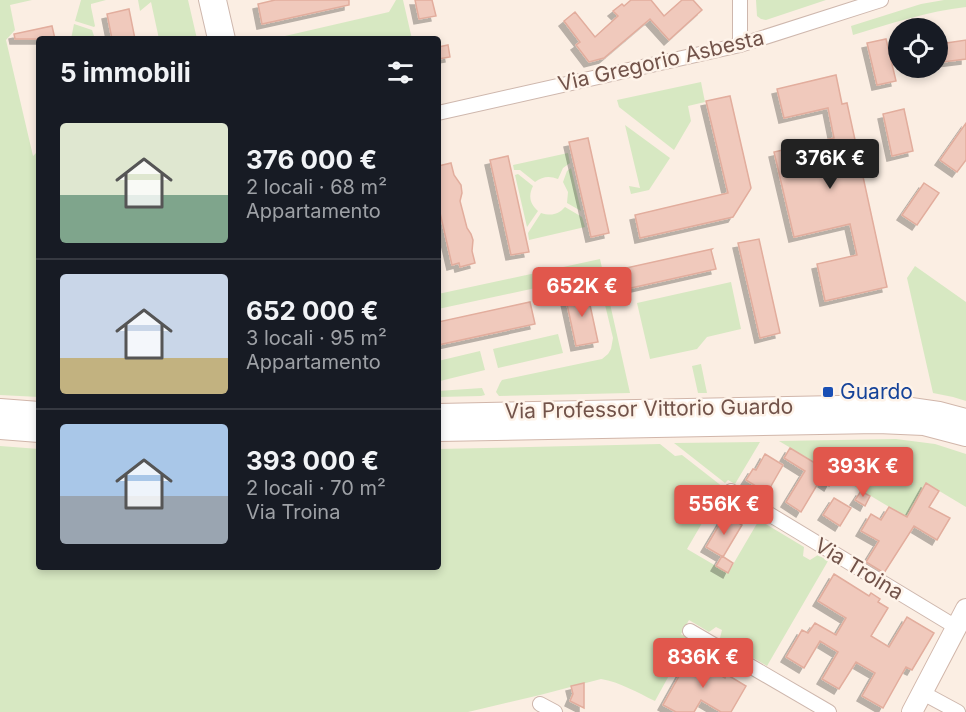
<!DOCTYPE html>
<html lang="it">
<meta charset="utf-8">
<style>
:root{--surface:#171b24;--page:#20242c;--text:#f1f3f6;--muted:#9ea1a6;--line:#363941;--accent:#e1574c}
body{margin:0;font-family:Inter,sans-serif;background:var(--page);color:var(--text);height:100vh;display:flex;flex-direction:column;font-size:22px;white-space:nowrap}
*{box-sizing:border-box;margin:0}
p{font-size:20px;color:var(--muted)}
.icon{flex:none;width:33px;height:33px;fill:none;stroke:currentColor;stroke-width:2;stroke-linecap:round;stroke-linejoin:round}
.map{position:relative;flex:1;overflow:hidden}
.side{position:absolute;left:36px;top:36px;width:405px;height:534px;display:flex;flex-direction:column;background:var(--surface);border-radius:6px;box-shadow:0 3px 9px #0003}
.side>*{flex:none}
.tools{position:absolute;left:888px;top:18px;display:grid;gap:12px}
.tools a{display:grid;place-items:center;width:60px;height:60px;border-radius:50%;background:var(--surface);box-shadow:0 3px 9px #0003;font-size:30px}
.price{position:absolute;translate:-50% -51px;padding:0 14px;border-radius:6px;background:var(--accent);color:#fff;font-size:20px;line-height:39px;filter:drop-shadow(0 2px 3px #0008)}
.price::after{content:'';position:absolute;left:50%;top:36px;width:18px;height:14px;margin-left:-9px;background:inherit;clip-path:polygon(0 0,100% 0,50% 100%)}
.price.on{background:#222;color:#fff}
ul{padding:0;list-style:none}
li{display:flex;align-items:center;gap:18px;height:150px;padding:0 24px}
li+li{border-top:2px solid var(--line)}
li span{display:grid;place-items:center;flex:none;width:168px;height:120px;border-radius:6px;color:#555}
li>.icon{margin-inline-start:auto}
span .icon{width:72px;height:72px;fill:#fffc;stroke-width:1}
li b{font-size:26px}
h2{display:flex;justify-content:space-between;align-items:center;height:72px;padding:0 24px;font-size:26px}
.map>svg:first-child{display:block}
.green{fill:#d7e8c2}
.building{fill:#f0c9bc;stroke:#e2ad9d;stroke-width:1.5;filter:url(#shadow)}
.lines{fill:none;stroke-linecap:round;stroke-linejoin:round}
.street-casing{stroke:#ceb7ad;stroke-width:16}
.secondary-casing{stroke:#d1b6aa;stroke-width:22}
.street{stroke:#fff;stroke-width:14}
.secondary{stroke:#fff;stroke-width:20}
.transit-dot{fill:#1a4fb4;stroke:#fef3e9;stroke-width:2}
.labels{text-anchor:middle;stroke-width:5;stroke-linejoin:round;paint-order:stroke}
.street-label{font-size:21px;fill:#72534a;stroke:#fef3e9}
.transit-label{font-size:21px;fill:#164399;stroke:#fef3e9;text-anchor:start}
</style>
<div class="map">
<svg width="966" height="712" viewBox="0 0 966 712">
<defs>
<filter id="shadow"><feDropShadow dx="-5" dy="5" stdDeviation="0" flood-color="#0004"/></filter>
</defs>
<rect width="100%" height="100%" fill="#fbeee3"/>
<path class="green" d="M0,0H32L10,5L15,30L6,40L33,156L39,150V397L0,395Z
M81,0H106L91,4V7L95,26L94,27L75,21Z
M138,0H188L197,39H159L151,2L140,11Z
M396,0H403L412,39H272L389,12Z
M756,0H826L766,20L761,19L757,16Z
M944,0H966V7C928,11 890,24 853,35L851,26L921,4Z
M74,24L92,30L95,39H71Z
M701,82L705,102L688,106L691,121L674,150L619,107L617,100Z
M625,125L670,158L649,190L631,194L629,186L640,188Z
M568,153L570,163L563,168L558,179C550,176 543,176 535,182L520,170H514L513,165Z
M571,168L581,211L567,203L568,192L563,182L567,171Z
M518,174L533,186C528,196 530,204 538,211L527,227L515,175Z
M565,207L582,217L585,227L529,240L528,233L541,213C551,216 558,215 565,207Z
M600,259L630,393L499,396L496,392L500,383L502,380L602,359L608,354L611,349L613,338L600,284L591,276L438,309V294Z
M915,266L966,302V401L953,397L933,393L907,278Z
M731,282L741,329L707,337L697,349L650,359L637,303Z
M558,334L563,353L498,368L493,349Z
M480,351L485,370L440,381L438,374V361Z
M701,364L707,393H698L692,366Z
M482,388L485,395L481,396L438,397V391Z
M896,439L935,444L966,454V507L926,483L906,517L779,441Z
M760,442L735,484L728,480L725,483L674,443Z
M660,444L675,456L682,455L723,487L687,549L728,573L759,520L804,547L803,556L810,560L818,555L828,561L767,666L720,638L722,630L716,627L709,632L689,620L681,634L689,639L655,701C638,693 620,682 601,679L540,695L468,712H0V446L39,449V567H438V449Z"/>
<path class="building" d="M275,0H349V5L262,24L258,4Z
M415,0H432L436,16L419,19Z
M631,0H651L664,16L682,0H693L702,10L669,40L650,19L604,58L589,62L576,45L580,42L564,21L575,12L595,37L618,16L613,11L622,4L624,6Z
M129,9L135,39H112L107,14Z
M52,26L55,39H15L14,34Z
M886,39L896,81L877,85L867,43Z
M966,40V59L943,62L940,44Z
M448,45L450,57L438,59V47Z
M836,75L842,104L847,103L887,287L825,301L817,264L857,255L850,224L794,237L774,152L834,138L828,108L784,118L777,89Z
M730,96L751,188L750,190L733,217L640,238L635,215L728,193L706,101Z
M904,109L913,151L892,156L883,114Z
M966,123V160L957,172L940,160Z
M588,138L609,233L591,237L569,142Z
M508,156L529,252L511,255L490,160Z
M451,163L454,175L461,185L462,193L460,201L467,228L471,234L473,240L472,251L475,263L460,267L459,263L452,265L438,204V166Z
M924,183L939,193L917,225L902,215Z
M759,239L780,333L760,338L738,243Z
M712,249L711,250L716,269L622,290L617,270Z
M587,291L598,342L576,346L565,295Z
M530,302L535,324L438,345V322Z
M790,448L835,475L829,486L820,480L801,512L786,502L805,471L784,458Z
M765,454L783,465L767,493L746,480L753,469L756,470Z
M926,483L939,491L929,507L950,518L937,540L914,526L884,573L866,562L879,541L861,531L871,514L881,520L889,507L907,517Z
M861,491L870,496L865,506L855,500Z
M834,498L851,508L840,526L823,515Z
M725,515L742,525L723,557L706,547Z
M722,556L733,563L728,573L716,566Z
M834,574L869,596L871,593L880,599L878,602L888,608L871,636L889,647L907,617L934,633L912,670L906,667L883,708L862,696L875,673L856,662L839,689L822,679L838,652L820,641L804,668L786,657L802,630L808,633L815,623L836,635L846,618L818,601Z
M697,656L706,661L703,665L725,678L726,674L746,686L731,712H721L701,700L694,712H676L663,705L688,660L693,663Z
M584,683V708L570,701L573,694L571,686Z"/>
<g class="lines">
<defs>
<path id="street" d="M206,0L215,39
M219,0L228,39
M740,45V0
M438,113L740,45L881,0
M731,491L956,627
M690,631L829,712
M921,692L958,712
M540,704L555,712"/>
<path id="secondary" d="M0,409L39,412
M438,414L890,405L939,412L966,419
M0,429L39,432
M438,431L878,423L924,425L966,436
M912,712L966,609"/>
</defs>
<use href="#street" class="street-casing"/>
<use href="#secondary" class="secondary-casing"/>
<use href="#street" class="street"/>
<use href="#secondary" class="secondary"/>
</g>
<rect class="transit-dot" x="822" y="386" width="12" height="12" rx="3"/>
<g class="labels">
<g class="street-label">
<text transform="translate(661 61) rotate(-13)" y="7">Via Gregorio Asbesta</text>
<text transform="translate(649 409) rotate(-1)" y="7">Via Professor Vittorio Guardo</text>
<text transform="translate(859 569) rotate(31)" y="7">Via Troina</text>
</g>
<g class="transit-label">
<text x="840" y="399">Guardo</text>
</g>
</g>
</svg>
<div class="tools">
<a><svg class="icon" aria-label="locate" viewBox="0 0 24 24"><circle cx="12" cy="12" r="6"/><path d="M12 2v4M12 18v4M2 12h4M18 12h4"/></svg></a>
</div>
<b class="price on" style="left:830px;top:190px">376K €</b>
<b class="price" style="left:582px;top:318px">652K €</b>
<b class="price" style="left:863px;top:498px">393K €</b>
<b class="price" style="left:724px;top:536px">556K €</b>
<b class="price" style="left:703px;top:689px">836K €</b>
<section class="side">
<h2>5 immobili<svg class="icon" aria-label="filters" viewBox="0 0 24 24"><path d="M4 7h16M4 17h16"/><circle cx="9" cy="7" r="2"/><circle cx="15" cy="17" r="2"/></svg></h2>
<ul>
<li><span style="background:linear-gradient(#dfe7d0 60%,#7fa58c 0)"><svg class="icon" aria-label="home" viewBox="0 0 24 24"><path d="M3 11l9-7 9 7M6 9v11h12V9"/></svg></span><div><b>376 000 €</b><p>2 locali · 68 m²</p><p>Appartamento</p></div></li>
<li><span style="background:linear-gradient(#c9d6e8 70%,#c2b280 0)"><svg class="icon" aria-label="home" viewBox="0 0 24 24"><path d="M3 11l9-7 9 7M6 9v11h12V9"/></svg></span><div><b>652 000 €</b><p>3 locali · 95 m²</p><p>Appartamento</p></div></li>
<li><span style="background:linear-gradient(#a9c7e8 60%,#9aa5b1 0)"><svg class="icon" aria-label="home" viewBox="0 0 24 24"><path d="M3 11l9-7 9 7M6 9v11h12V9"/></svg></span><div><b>393 000 €</b><p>2 locali · 70 m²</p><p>Via Troina</p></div></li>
</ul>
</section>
</div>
